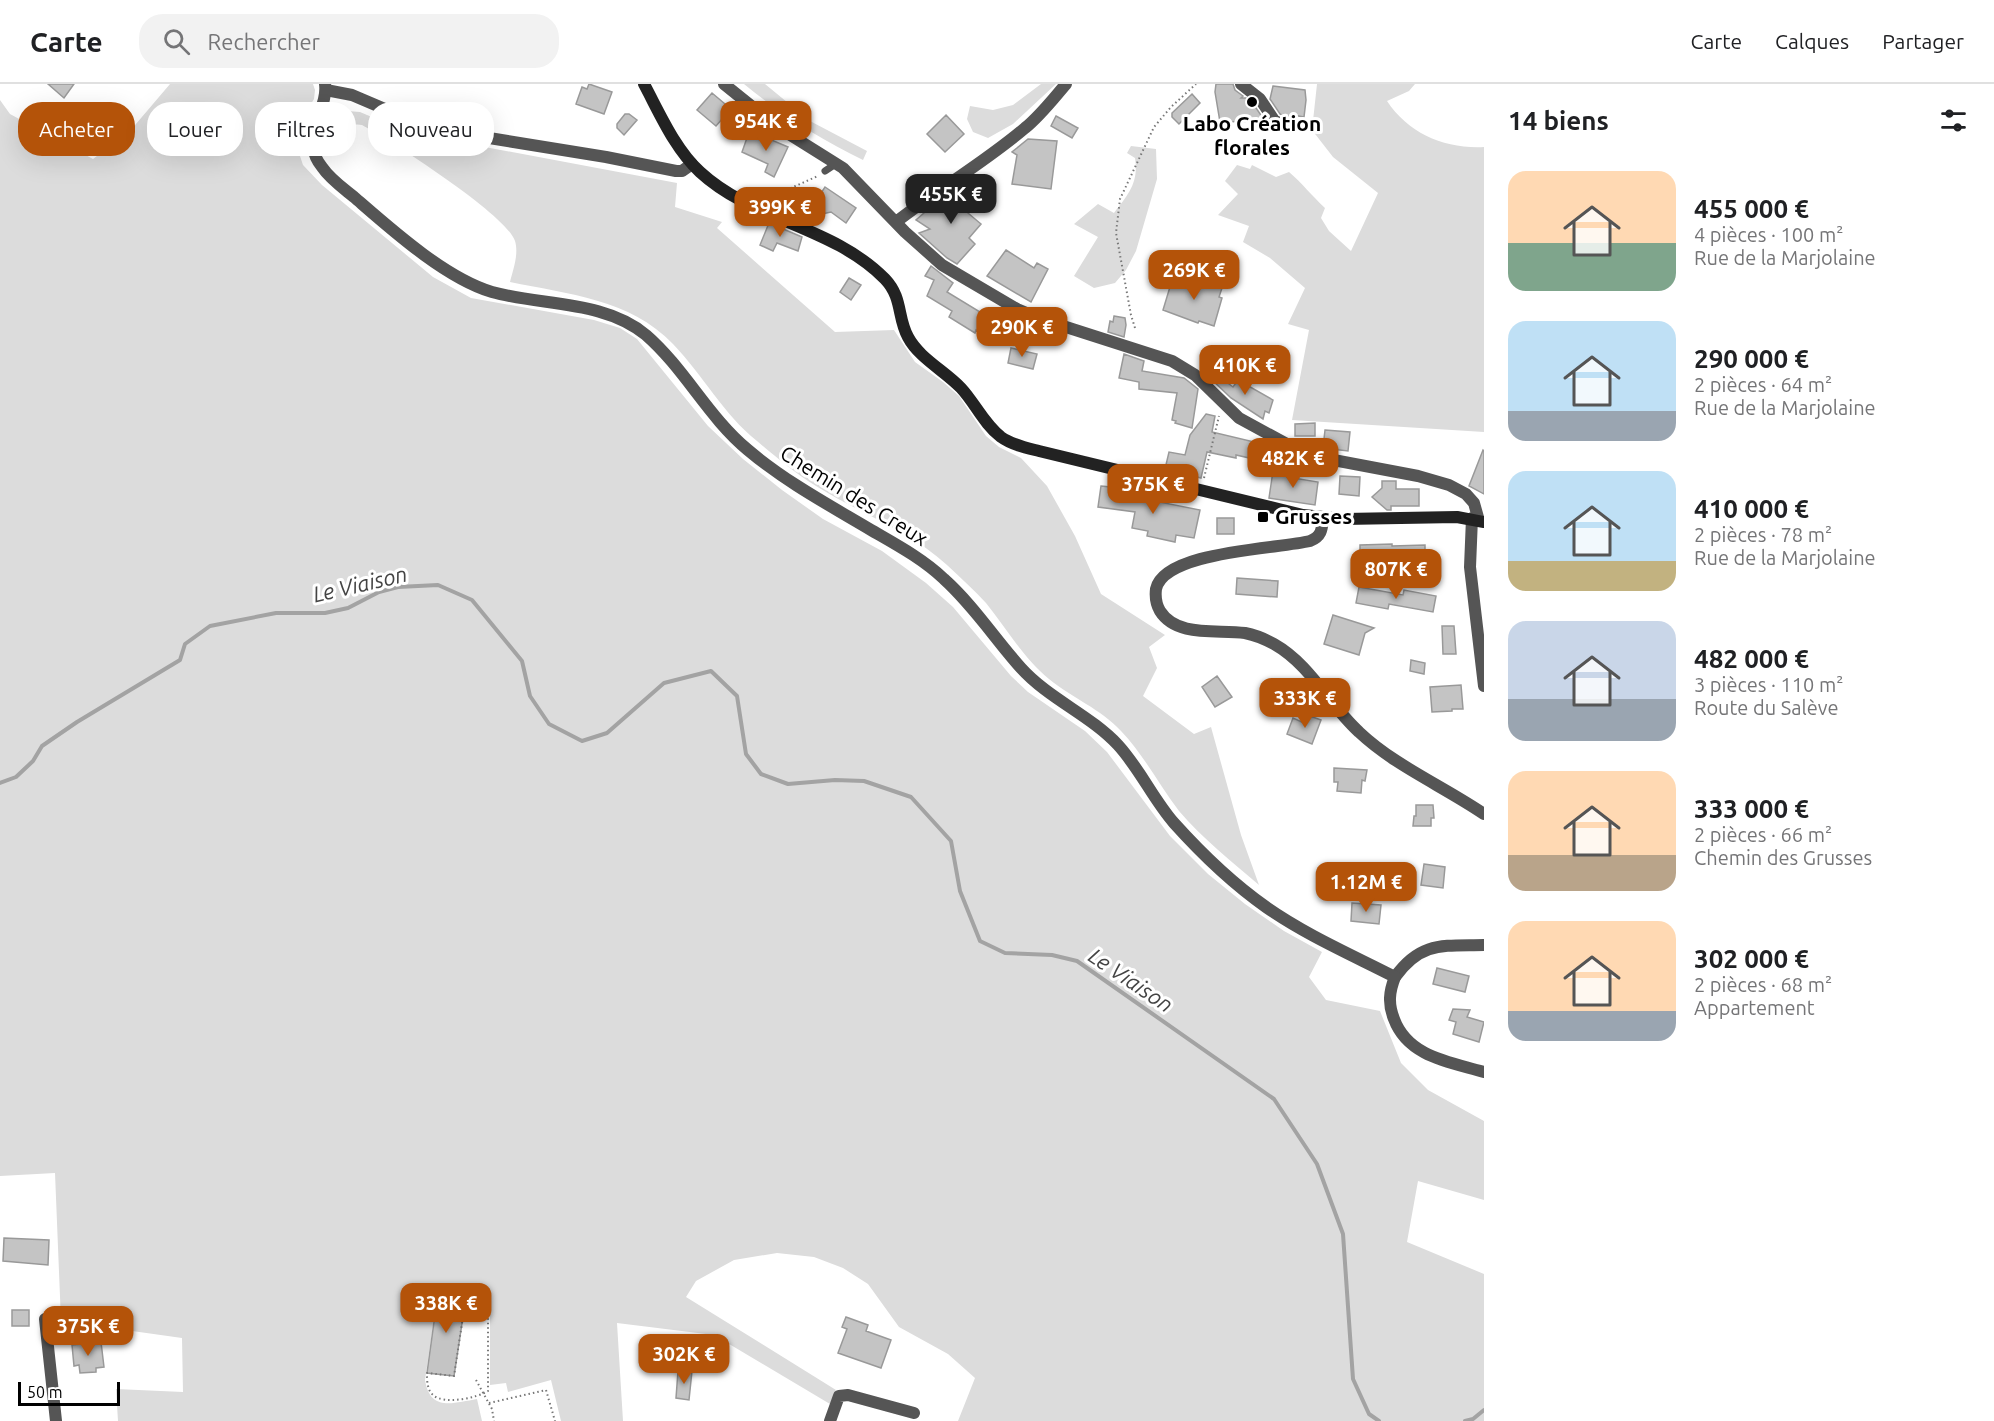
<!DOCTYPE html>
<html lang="fr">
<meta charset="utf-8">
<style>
:root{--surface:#fff;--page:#f2f2f2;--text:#202124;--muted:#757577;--line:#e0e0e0;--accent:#b45309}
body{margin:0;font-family:Ubuntu,sans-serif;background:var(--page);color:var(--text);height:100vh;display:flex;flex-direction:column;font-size:22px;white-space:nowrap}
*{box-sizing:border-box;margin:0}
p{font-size:20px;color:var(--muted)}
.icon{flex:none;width:33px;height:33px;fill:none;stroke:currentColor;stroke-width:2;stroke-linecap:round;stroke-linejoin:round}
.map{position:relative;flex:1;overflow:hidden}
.details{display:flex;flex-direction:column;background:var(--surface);width:510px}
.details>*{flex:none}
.top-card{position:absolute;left:18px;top:18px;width:570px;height:54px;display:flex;gap:12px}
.scale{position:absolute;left:18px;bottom:15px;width:102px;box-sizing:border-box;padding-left:6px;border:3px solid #000;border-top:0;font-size:16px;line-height:21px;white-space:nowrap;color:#000;-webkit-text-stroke:4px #fff;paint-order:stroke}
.price{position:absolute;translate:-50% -51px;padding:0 14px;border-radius:12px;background:var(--accent);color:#fff;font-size:20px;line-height:39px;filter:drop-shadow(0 2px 3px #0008)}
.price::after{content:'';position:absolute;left:50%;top:36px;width:18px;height:14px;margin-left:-9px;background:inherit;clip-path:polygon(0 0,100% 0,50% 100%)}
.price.on{background:#222;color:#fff}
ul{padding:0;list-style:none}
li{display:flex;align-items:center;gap:18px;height:150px;padding:0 24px}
li span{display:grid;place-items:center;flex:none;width:168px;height:120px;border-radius:18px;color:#555}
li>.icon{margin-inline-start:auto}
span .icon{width:72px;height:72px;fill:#fffc;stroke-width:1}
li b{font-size:26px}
h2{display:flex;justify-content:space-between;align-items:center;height:72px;padding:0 24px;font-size:26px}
.chip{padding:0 21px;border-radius:24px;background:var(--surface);box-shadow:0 6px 24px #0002;font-size:21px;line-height:54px}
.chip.on{background:var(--accent);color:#fff}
header{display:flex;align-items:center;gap:36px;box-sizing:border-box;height:84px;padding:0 30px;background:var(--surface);border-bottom:2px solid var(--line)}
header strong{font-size:28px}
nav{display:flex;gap:33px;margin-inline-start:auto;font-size:21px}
.search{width:420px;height:54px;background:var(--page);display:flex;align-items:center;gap:15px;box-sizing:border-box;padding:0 21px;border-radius:24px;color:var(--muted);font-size:22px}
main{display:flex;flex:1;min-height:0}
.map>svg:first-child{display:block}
.green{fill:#dcdcdc}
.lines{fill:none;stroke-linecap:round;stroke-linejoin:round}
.stream{stroke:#a3a3a3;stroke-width:4}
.building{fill:#c4c4c4;stroke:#999;stroke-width:1.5}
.path{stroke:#777;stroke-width:2;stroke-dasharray:1.5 3;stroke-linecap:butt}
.service{stroke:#555;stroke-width:7}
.minor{stroke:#555;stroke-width:12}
.tertiary{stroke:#555;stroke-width:12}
.secondary{stroke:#222;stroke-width:12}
.poi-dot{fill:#000;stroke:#fff;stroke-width:2}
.labels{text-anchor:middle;stroke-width:6;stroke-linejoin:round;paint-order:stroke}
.poi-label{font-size:21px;font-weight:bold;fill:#000;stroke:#fff}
.street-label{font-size:21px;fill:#000;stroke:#fff}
.water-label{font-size:22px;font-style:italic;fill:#444;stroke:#fff}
</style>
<header>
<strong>Carte</strong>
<div class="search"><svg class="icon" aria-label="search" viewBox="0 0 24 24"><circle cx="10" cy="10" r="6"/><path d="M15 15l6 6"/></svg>Rechercher</div>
<nav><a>Carte</a><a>Calques</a><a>Partager</a></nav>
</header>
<main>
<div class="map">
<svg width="1484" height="1337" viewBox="0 0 1484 1337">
<rect width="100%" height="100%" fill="#fff"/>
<path class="green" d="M170,0H313L315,6L314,15L301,36L298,52V66L303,81L322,101L433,193L471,214L594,236L620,244L637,255L708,342L743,375L782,406L823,435L882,467L926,499L953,523L1011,592L1028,608L1085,647L1107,668L1170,752L1208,790L1245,820L1284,847L1322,868L1309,893L1326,916L1380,927L1401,979L1428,1006L1484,1037V1116L1418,1097L1407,1158L1484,1190V1337H958L975,1294L948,1270L899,1243L868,1200L843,1184L814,1173L777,1169L734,1176L696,1197L686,1213L836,1306L830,1320L714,1251L617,1239L623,1337H561L551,1296L508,1308L506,1299L490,1301V1216L438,1207L425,1296C430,1328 453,1319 477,1315L482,1337H118L116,1305L183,1308L182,1254L61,1237L55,1089L0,1092V16L10,30L93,75L130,47Z
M744,0H765L810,37L867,67L863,76C820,55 780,30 744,0Z
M1041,0H1056L1013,40L988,54L973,48L967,35L970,22L993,26L1013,21Z
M1317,0H1415L1409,7L1387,17C1409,50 1445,65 1484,63V348L1292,336L1309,246L1288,240L1305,204L1270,174L1243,158L1249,142L1218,131L1238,110L1225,97L1237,81L1250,85L1252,81L1276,93L1289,88C1302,99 1312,112 1325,124L1321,134L1329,147L1351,167L1378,109L1333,73L1312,46Z
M347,27L360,28L395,43L442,55L677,99L675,123L722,138L717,144L835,248L894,246L915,278L943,298L959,312L986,352L999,363L1021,374L1047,402L1075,452L1101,510L1165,551L1149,563L1157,584L1143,612L1194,650L1211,643L1241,751L1259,801C1233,779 1201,753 1179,727C1159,701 1144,671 1121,647C1101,625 1072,614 1049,595C1023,574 1007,545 986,519C974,506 960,493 947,481C909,446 859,429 816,402C795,389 776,373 757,357C723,330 703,291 673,260C630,215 568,210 510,198C513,186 519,170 515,157C506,130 391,57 362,41C349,40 330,40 324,54C328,40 333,32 347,27Z
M1131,62L1156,65L1157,95L1136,167L1126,186L1115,199L1094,204L1074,192L1098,153L1074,140L1098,120L1114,129C1128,111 1139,99 1135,74L1127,69Z"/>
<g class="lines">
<path class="stream" d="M0,699L16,693L33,677L42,662L77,638L180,576L185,560L210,542L276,529H325L348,524L379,508L398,503L438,501L472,516L522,577L530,612L549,640L582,657L607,649L664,599L711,587L737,612L746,670L761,690L788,700L835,696L864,697L911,713L951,757L960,807L980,857L1005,869L1052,871L1077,877L1274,1015L1317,1080L1343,1150L1353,1295L1369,1330L1379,1337
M1465,1337L1473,1335L1484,1326"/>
</g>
<path class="building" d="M48,0H74L64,14Z
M589,0L612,8L604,30L576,20L582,3L587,5Z
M1216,0H1233L1235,6L1243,12L1241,14H1246L1254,21L1265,37L1220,38L1215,8Z
M1273,2L1305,6L1306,16L1304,33L1293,31L1285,33L1280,30L1270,15Z
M712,9L731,25L716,42L697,26Z
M1192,10L1200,19L1179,40L1172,33V29Z
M625,30H629L637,36L624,51L617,44V40Z
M946,31L964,50L945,68L927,50Z
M1056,32L1078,44L1072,54L1051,42Z
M748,51L760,56L762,52L788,63L774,93L765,88L768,80L742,68Z
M1028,55L1057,57L1051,105L1012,100L1017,71L1012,68Z
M964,99L975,109L962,124L981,140L969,154L975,160L957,180L947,174L919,149L930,145L916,136L932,122Z
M825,103L856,124L846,139L831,128L822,130L811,124Z
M769,139L802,153L798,167L777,159L773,167L760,161Z
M1006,166L1034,184L1037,179L1048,185L1031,218L987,192Z
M931,182L953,199L947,208L985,231L984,233L992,238L984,251L976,246L975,249L949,233L952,227L927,212L934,196L925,192Z
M1173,193L1194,200L1195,196L1222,204L1219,213L1222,214L1214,242L1199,237L1198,239L1163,226Z
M849,194L861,201L851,216L840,208Z
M1114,232L1125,234L1126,241L1124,253L1108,248L1110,237L1113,238Z
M1011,264L1037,270L1033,285L1008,279Z
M1124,270L1144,277L1142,287L1184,294L1198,305L1192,344L1175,339L1176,337L1172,336L1177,309L1139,305V298L1119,294Z
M1215,289L1233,303L1238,296L1273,316L1269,329L1265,327L1263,335L1231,314L1210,294Z
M1206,330L1215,332L1212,348L1271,362L1267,378L1236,371V374L1207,368L1201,394L1165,385L1169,368L1185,371L1190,351Z
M1315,339V352H1295V340Z
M1325,346L1350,348L1348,367L1323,364Z
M1483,366L1484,367V410L1469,402Z
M1273,387L1288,389L1287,393L1318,398L1315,421L1269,414Z
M1340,392L1360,393L1359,412L1339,410Z
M1382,397H1396V405H1419V422H1391V426H1387L1372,413L1382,404Z
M1101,402L1120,404L1119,410L1200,426L1194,454L1176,451L1175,458L1147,452L1148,447L1132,444L1135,428L1098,423Z
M1217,434H1234V450H1217Z
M1392,460V462L1425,461V478L1360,477V461Z
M1237,494L1278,497L1277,513L1236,510Z
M1359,503L1403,511L1404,506L1436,512L1433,528L1389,520L1388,525L1356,519Z
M1333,531L1374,544L1365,549L1359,571L1324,560Z
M1442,542H1454L1456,570H1443Z
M1411,576L1425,579L1424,590L1410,587Z
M1217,592L1232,613L1215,623L1202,603Z
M1461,601L1463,625H1452V627L1432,628L1430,603Z
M1307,631L1321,636L1312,660L1287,650L1293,634L1304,639Z
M1334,684L1367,686L1365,697L1362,696L1361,709L1337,707L1338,698H1334Z
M1416,721H1433L1434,734H1431V742H1413L1414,732H1416Z
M1424,780L1445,783L1443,804L1421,801Z
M1352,819L1381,821L1379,840L1351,837Z
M1437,884L1469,892L1465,908L1433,900Z
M1453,925L1470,926L1467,933L1484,938L1479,958L1453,950L1456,938L1449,936Z
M4,1154L49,1156L48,1181L3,1177Z
M438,1209L466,1213L454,1292L427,1289Z
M12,1226H29V1242H12Z
M846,1233L868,1241L866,1247L891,1256L881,1284L838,1269L847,1245L842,1243Z
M101,1258L104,1283L96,1284V1288L80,1289L79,1281L74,1282L72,1261Z
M678,1287H692L689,1316L676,1314Z"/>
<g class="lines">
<path class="path" d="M782,108L818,92
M1135,244L1131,231L1116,149L1120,115L1154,43L1171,23L1196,0
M1204,394L1219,332
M466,1213L488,1216V1307C477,1314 444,1321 433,1311C427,1306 427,1296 427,1289L454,1292Z
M476,1296L492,1325L494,1337
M489,1319L546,1306L555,1337"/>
<path class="service" d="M825,87L837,79
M740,115L748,110L773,109"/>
<path class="minor" d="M724,0L776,42L843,84L905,148L942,181L1017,225L1038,234L1172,277L1195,291L1239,334L1307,371L1418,392L1449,401L1466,410L1474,419L1479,437
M1241,0L1260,15L1274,36L1283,42
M326,6L352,11L413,37L446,47L606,73L676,87H682L692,80
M896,138C938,105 984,79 1025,44C1040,32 1053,15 1066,0
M1323,434C1322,445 1322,452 1310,457C1277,465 1164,467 1156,505C1155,513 1156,520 1160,527C1177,554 1218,545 1245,549C1255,551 1265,555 1274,560C1311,581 1329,621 1359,648C1395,682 1443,702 1484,730
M1472,434L1470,483L1484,602
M1395,893C1421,857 1443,862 1484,861
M45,1235L56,1337
M830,1337L839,1312L848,1311L914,1329"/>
<path class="tertiary" d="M325,0C328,23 308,40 313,63C314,70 317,77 322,83C330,95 343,104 354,113C391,145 445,194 492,208C542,222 604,216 646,251C685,285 708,333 748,366C786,398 829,421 871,446C897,461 923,475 944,495C974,522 995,555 1021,584C1049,615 1090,631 1118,661C1140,685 1153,715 1174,739C1201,769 1232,799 1266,823C1306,851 1352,871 1395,893C1389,908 1388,920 1394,935C1408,973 1450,978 1484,988"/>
<path class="secondary" d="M644,0C660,30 675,65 700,88C753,137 833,142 885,195C903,214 897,233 908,253C919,274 945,287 961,304C975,319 984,340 1001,353C1012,361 1027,364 1039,367L1303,431L1344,435L1457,433L1484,438"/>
</g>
<g class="poi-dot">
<circle cx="1252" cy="18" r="6"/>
<rect x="1257" y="427" width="12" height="12" rx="3"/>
</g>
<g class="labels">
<g class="poi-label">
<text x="1252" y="47">Labo Création<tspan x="1252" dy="24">florales</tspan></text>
<text x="1275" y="440" text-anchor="start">Grusses</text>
</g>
<g class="street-label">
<text transform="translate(854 412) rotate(32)" y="7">Chemin des Creux</text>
</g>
<g class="water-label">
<text transform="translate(360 500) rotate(-13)" y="8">Le Viaison</text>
<text transform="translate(1131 896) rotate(34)" y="8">Le Viaison</text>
</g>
</g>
</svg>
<div class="scale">50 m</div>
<b class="price" style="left:766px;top:68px">954K €</b>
<b class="price on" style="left:951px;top:141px">455K €</b>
<b class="price" style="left:780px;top:154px">399K €</b>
<b class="price" style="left:1194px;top:217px">269K €</b>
<b class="price" style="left:1022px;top:274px">290K €</b>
<b class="price" style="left:1245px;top:312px">410K €</b>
<b class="price" style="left:1293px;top:405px">482K €</b>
<b class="price" style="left:1153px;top:431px">375K €</b>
<b class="price" style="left:1396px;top:516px">807K €</b>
<b class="price" style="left:1305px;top:645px">333K €</b>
<b class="price" style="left:1366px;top:829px">1.12M €</b>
<b class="price" style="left:446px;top:1250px">338K €</b>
<b class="price" style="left:88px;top:1273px">375K €</b>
<b class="price" style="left:684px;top:1301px">302K €</b>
<div class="top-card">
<a class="chip on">Acheter</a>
<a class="chip">Louer</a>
<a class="chip">Filtres</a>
<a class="chip">Nouveau</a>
</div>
</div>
<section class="details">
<h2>14 biens<svg class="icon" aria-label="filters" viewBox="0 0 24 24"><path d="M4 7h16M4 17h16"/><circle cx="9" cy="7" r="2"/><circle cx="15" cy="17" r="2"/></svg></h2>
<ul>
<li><span style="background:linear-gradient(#ffd9b3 60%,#7fa58c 0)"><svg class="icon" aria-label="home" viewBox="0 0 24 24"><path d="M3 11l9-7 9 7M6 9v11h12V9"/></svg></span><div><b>455 000 €</b><p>4 pièces · 100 m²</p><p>Rue de la Marjolaine</p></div></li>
<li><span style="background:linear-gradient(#bfe0f5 75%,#9aa5b1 0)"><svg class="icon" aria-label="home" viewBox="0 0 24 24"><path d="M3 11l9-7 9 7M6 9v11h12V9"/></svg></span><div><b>290 000 €</b><p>2 pièces · 64 m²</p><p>Rue de la Marjolaine</p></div></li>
<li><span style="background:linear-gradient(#bfe0f5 75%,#c2b280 0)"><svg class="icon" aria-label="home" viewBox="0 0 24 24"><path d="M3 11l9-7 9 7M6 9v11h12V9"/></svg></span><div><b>410 000 €</b><p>2 pièces · 78 m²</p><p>Rue de la Marjolaine</p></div></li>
<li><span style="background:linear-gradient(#c9d6e8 65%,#9aa5b1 0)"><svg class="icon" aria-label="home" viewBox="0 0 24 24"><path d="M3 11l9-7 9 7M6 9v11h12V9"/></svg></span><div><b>482 000 €</b><p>3 pièces · 110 m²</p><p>Route du Salève</p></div></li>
<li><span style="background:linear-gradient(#ffd9b3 70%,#b9a48a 0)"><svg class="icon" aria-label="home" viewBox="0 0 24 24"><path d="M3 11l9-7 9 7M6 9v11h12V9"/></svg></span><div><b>333 000 €</b><p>2 pièces · 66 m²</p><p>Chemin des Grusses</p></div></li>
<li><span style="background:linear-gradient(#ffd9b3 75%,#9aa5b1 0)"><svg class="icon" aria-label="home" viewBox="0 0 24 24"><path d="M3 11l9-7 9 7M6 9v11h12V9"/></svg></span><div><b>302 000 €</b><p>2 pièces · 68 m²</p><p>Appartement</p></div></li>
</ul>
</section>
</main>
